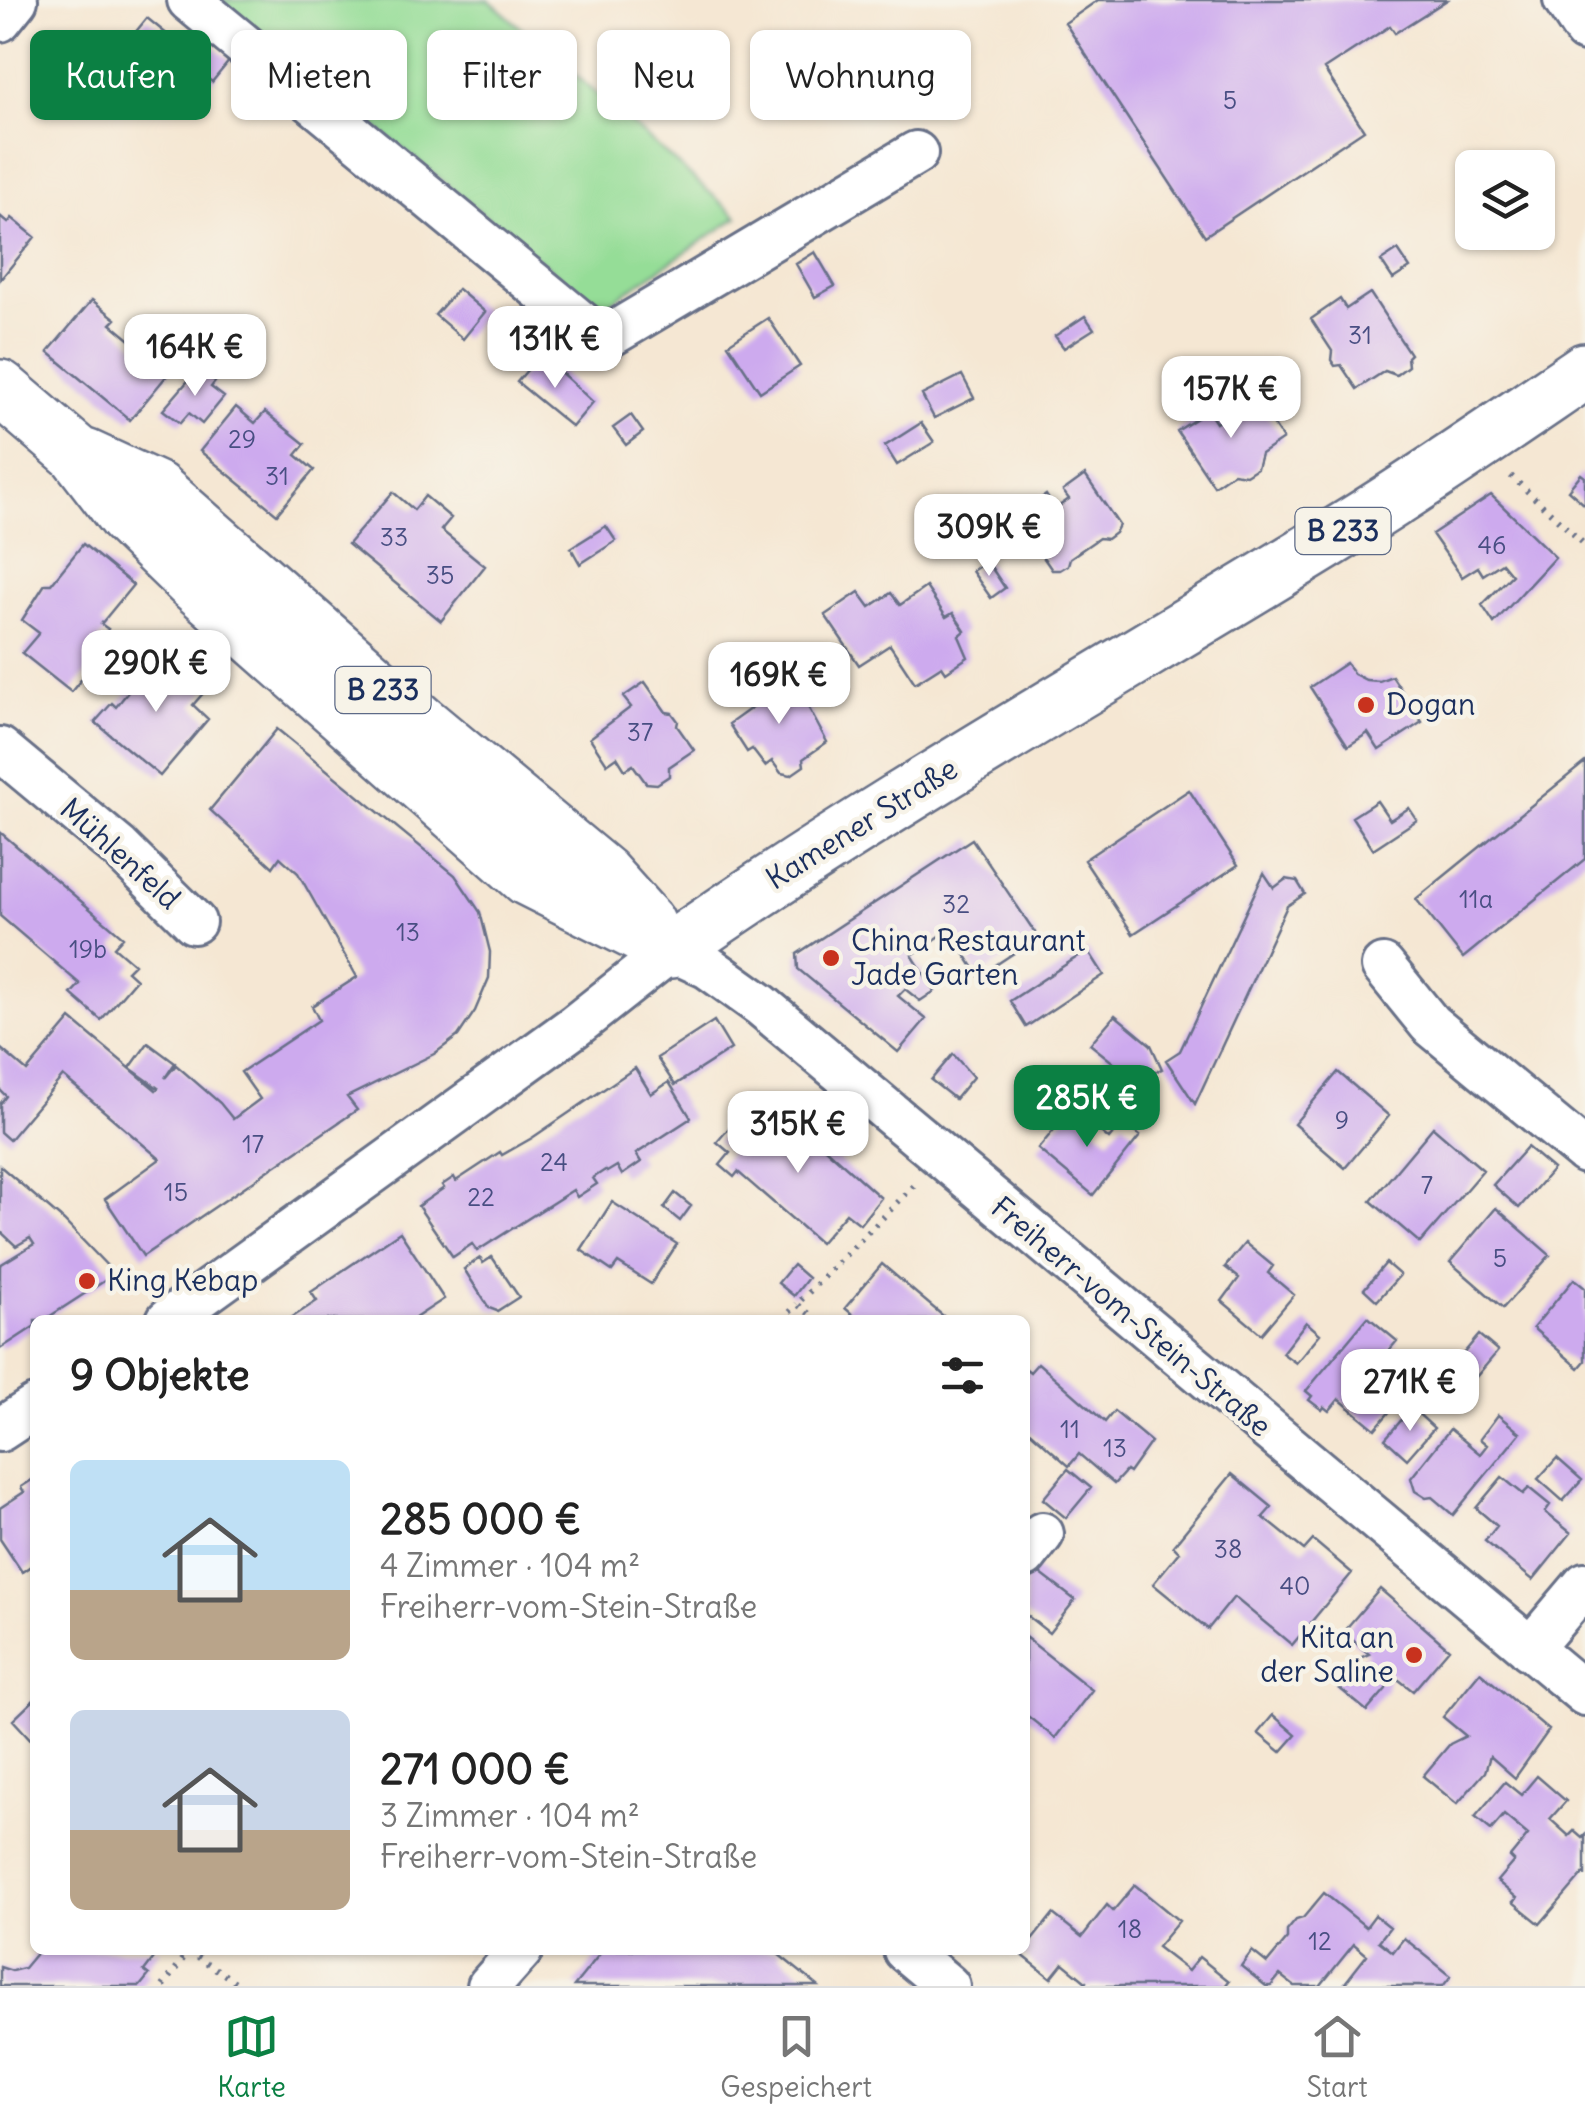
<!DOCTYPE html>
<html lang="de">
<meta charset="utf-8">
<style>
:root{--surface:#fff;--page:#f6f6f6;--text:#222;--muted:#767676;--line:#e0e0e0;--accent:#0b8043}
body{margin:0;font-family:Delius,sans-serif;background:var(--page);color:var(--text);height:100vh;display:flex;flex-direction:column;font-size:38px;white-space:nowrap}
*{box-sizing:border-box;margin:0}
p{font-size:32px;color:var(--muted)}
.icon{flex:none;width:55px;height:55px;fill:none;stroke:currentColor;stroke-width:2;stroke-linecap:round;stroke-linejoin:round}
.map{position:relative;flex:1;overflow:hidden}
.panel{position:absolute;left:30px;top:1315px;width:1000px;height:640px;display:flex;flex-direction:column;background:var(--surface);border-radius:15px;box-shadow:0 2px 8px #0004}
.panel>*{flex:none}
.banner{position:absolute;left:30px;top:30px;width:1000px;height:90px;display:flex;gap:20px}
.fabs{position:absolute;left:1455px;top:150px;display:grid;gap:20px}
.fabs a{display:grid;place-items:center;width:100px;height:100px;border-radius:15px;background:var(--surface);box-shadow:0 2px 8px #0004;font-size:50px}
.price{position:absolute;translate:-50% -85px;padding:0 22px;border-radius:20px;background:#fff;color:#222;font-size:32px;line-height:65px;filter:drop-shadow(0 2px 5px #0008)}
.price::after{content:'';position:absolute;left:50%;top:60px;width:30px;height:22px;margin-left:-15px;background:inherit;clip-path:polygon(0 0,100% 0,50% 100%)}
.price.on{background:var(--accent);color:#fff}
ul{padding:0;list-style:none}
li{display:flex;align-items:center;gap:30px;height:250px;padding:0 40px}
li span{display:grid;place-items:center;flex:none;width:280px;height:200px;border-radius:15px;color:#555}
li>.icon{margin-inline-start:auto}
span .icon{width:120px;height:120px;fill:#fffc;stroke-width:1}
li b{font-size:42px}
h2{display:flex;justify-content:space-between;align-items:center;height:120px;padding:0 40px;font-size:42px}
.chip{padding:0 35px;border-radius:15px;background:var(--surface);box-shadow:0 2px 8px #0004;font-size:35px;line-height:90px}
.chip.on{background:var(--accent);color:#fff}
.menu{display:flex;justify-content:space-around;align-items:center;height:140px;border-top:2px solid var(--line);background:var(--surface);font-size:28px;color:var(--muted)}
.menu a{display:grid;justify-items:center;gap:5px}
.menu .on{color:var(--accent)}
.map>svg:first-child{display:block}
.green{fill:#95dd97;stroke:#58867a;stroke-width:2.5}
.building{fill:#cdaaee}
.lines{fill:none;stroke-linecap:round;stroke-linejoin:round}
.minor-casing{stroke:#676f87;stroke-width:48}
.major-casing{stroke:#676f87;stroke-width:60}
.path{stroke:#676f87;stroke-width:6;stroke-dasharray:2.5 8;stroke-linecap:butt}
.minor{stroke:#fff;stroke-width:42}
.major{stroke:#fff;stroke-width:55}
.poi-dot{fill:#c8321e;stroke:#f7f3e8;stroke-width:4}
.labels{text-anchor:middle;stroke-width:9;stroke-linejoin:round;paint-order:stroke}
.number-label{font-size:25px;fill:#484e82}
.shield{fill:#f7f3e8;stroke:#5d6a87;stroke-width:2.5}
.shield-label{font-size:28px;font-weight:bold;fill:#1b2f5e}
.poi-label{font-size:30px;fill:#1b2f5e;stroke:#f7f3e8;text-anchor:start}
.street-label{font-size:30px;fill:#1b2f5e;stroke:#f7f3e8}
</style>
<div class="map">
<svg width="1585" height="1986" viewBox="0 0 1585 1986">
<rect width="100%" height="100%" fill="#f7f3e8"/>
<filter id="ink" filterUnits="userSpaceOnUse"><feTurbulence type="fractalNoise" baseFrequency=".01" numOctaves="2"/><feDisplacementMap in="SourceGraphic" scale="20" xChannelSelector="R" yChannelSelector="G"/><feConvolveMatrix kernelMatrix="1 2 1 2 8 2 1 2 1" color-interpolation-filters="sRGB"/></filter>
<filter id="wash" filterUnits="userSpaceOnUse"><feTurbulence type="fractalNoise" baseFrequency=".0048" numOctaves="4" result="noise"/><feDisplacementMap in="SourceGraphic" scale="40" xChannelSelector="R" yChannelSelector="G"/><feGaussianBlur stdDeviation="2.25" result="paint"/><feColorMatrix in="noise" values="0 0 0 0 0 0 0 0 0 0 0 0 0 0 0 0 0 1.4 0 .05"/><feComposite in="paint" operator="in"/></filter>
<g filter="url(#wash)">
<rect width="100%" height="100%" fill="#f5e7d3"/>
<path class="green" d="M219,0H489L738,217L600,309Z"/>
<g id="blocks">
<path class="building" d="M1098,0H1447L1395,33L1390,26L1324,69L1364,130L1205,236L1065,23Z
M147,18L174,40L152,66L125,45Z
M209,44L230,60L212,82L192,66Z
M0,216L8,223L12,218L35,237L0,280Z
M1398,250L1410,268L1393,279L1381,261Z
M815,252L835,286L815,297L796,264Z
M458,289L485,312L463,339L435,315Z
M1370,293L1410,354L1407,357L1408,366L1396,375L1385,371L1357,389L1341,365L1335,366L1331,360L1332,351L1311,319L1340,299L1346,309Z
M92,300L116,319L111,324L146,353L151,348L174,367L130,420L48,352Z
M1085,316L1094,329L1064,348L1055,336Z
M768,318L800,366L760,392L728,344Z
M541,354L593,402L572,427L517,382Z
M199,368L215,382L211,387L224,397L202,424L189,413L180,423L163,410Z
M962,375L974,398L934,418L922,395Z
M1255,397L1283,439L1261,454L1257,468L1246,475L1233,473L1214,486L1177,431L1208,411L1216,423Z
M236,407L255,423L265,412L305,444L296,455L314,470L277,514L200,451Z
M631,415L643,432L626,445L613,428Z
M921,423L934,442L897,465L885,446Z
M1581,474L1585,477V505L1568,490Z
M1085,475L1119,525L1115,533L1107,539L1099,538L1070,558L1068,565L1060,570H1052L1015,516L1046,495L1055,509L1069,499L1063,491Z
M393,492L414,510L425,496L451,518L441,530L485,566L441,621L348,544Z
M1491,495L1555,557L1494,623L1482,605L1512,575L1502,563L1483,575L1478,567L1462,577L1432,534Z
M606,526L616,541L580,564L571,548Z
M83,544L133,585L101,624L108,629L97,642L106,649L71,692L22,653L39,633L22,620L45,584H51Z
M987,561L1005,588L991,598L972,571Z
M926,587L946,617L953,613L965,631L959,636L968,657L946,672L942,666L915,683L890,645L859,665L825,615L859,592L870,607L891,593L900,605Z
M169,658L206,690L193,705L208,719L160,776L95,722L112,703L116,707L132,687L128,684L144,664L156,674Z
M1346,663L1354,674L1366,680L1379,681L1392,676L1422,722L1379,750L1368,733L1348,746L1310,687Z
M780,672L801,702L806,703L827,742L803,759L804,766L791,775L781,773L772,761L765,766L752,749L747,752L729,724L757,704L750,693Z
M645,682L666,712L672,713L678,721L677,726L694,750L669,767V776L657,784L646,783L633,765L625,770L617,757L607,764L590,738L631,707L623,697Z
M277,729L455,875L480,912L490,952L489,978L475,1011L458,1036L434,1054L347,1097L357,1110L143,1256L105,1199L160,1159L63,1076L9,1140L0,1132V1104L6,1096L0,1090V1048L27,1071L71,1019L156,1090L158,1088L130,1068L148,1043L175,1063L165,1078L176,1065L220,1103L233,1119L260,1099L241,1072L319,1020L312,1006L357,977L298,873L280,857L273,867L210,810Z
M1585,762V859L1463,958L1416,899Z
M1189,790L1238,865L1133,934L1084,860Z
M1377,801L1390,820L1409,808L1417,820L1373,849L1352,817Z
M0,832L123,937L114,947L134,964L127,971L136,979L101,1020L71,994L80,984L0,916Z
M972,839L1038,937L979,976L949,930L912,955L935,991L920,1001L905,989L898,996L926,1019L898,1052L798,969L797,954Z
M1264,873L1274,888L1286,879L1297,881L1305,894L1287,906L1195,1104L1166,1060L1180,1051Z
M1088,950L1104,975L1026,1027L1010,1001Z
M1115,1015L1151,1045L1162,1069L1127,1085L1120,1068L1090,1044Z
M714,1021L731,1049L675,1085L657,1058Z
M953,1054L973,1077L955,1099L931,1080Z
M635,1068L651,1094L669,1082L691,1118L636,1154L641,1162L622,1175L617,1166L607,1172L605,1170L593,1178L597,1184L577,1197L573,1190L477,1251L472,1244L453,1257L418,1206L444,1188L442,1185L454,1177L456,1181L500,1152L502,1155L532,1138Z
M1338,1072L1389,1116L1345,1168L1294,1124Z
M1072,1108L1109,1139L1123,1122L1140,1136L1093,1195L1038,1149Z
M741,1114L754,1126L745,1137L757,1149L788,1115L881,1198L860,1224L846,1213L820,1243L738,1172L734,1177L720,1165L730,1153L717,1142Z
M1433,1127L1483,1170L1420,1243L1371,1201Z
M1527,1147L1553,1169L1519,1208L1493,1185Z
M0,1166L64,1221L115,1274L44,1320H35V1326L0,1349V1265L34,1244L30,1238L16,1246L0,1231Z
M675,1193L691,1206L680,1221L664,1208Z
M612,1202L677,1244L651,1284L618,1263L612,1271L581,1250Z
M1496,1208L1550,1255L1503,1308L1450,1262Z
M400,1232L444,1299L412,1320H288L317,1301L311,1292Z
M1245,1243L1273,1266L1268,1273L1294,1295L1261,1334L1222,1301L1239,1278L1225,1267Z
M492,1257L519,1297L497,1311L489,1308L464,1269L480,1258L483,1263Z
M1386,1263L1400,1275L1377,1301L1364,1289Z
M882,1264L917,1294L948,1320H859L845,1308Z
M793,1265L808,1278L794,1296L778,1283Z
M1574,1279L1585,1288V1361L1579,1368L1533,1328Z
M1368,1317L1397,1341L1371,1371L1402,1397L1375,1429L1339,1399L1329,1411L1324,1407L1322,1410L1309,1400L1312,1396L1306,1391Z
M1306,1322L1320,1334L1296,1363L1282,1353Z
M1479,1335L1498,1351L1476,1377L1457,1361Z
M1038,1363L1105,1422L1114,1411L1151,1442L1129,1473L1126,1471L1114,1484L1079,1454L1069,1466L1025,1427V1368L1030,1372Z
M1412,1408L1434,1428L1407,1459L1385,1439Z
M1498,1415L1520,1433L1453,1515L1432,1497L1426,1498L1415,1491L1411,1478L1450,1429L1480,1454L1487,1445L1480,1439Z
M1557,1458L1582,1480L1563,1501L1538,1479Z
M1068,1469L1091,1488L1066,1518L1043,1499Z
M1232,1474L1272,1507L1263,1517L1289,1538L1304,1550L1313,1540L1352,1573L1292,1645L1234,1597L1208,1629L1153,1584L1179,1552L1173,1546Z
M1502,1477L1523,1494L1529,1488L1550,1505L1545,1512L1571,1533L1533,1580L1485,1541L1497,1526L1476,1508Z
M35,1478V1563L22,1572L0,1539V1508L24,1492L21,1487Z
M1032,1567L1075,1600L1049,1633L1025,1614V1576Z
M1380,1589L1449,1649L1413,1691L1389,1672L1386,1689L1367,1711L1333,1683L1351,1662L1369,1654L1343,1632Z
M1025,1637L1092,1690L1055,1738L1025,1714Z
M1480,1672L1549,1730L1515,1778L1490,1756L1485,1772L1457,1804L1423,1776L1450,1744L1466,1736L1443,1717Z
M35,1699V1744L13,1720Z
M1273,1715L1296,1735L1281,1752L1258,1733Z
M1537,1776L1566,1801L1550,1819L1569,1836L1574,1831L1582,1838L1585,1835V1875L1583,1874L1540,1924L1513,1902L1517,1898L1497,1881L1514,1861L1510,1857L1528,1835L1504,1815L1491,1830L1475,1817L1505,1782L1521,1795Z
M1135,1885L1179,1921L1157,1947L1188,1971L1199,1957L1229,1981L1225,1986H1083L1086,1982L1063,1963L1051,1978L1021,1954L1053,1914L1082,1937L1107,1905L1113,1911Z
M1324,1893L1366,1927L1375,1915L1390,1927L1379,1941L1393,1952L1404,1938L1451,1976L1443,1986H1349L1345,1983L1367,1955L1354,1944L1320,1986H1294L1280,1975L1271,1986H1266L1241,1966L1252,1951L1267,1963L1287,1939V1931L1296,1920L1303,1918Z
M39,1950H160L144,1971L149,1975L140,1986H0V1967L12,1971L24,1968Z
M603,1950H781L778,1954L818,1986H574Z"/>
</g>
</g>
<g filter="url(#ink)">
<use href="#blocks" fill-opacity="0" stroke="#676f87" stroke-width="2.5"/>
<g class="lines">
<defs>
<path id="minor" d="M189,0L602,340L916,153
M1565,0L1585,30
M0,20L16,0
M0,749L119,848L194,922
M1383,966L1430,1024L1585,1152
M168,1320L575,1026L671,950L708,967L761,1005L1585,1694
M0,1430L35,1407
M1025,1556L1042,1534
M1530,1649L1585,1584
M905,1950L948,1986
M489,1986L521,1950"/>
<path id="major" d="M0,388L77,454L126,518L190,580L528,878L671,950
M85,457L157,490L420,722L603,874L647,923
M671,950C893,795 1129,664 1358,522C1435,474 1510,422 1585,371"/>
</defs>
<use href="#minor" class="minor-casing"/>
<use href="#major" class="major-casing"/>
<path class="path" d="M1511,476L1585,545
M783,1320L797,1304
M817,1320L797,1304L916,1184
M189,1951L240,1985
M163,1986L189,1951"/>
<use href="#minor" class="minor"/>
<use href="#major" class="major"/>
</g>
</g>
<g class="poi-dot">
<circle cx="1366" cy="705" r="10"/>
<circle cx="831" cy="958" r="10"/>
<circle cx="87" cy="1281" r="10"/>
<circle cx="1414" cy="1655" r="10"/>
</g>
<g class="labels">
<g class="number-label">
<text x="1230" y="109">5</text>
<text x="1360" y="344">31</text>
<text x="242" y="448">29</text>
<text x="277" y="485">31</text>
<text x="394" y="546">33</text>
<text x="1492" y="554">46</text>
<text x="440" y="584">35</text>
<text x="640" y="741">37</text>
<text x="1476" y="908">11a</text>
<text x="956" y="913">32</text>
<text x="408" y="941">13</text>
<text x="88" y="958">19b</text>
<text x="1342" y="1129">9</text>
<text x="253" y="1153">17</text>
<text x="554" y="1171">24</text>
<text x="1427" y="1194">7</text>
<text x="176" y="1201">15</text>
<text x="481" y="1206">22</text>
<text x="1500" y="1267">5</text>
<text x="1070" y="1438">11</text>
<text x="1115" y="1457">13</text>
<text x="1228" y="1558">38</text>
<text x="1295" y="1595">40</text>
<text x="1130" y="1938">18</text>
<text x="1320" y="1950">12</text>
</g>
<g class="shield">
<rect x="1295.5" y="508" width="95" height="46" rx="8"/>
<rect x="335.5" y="667" width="95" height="46" rx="8"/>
</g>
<g class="shield-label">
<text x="1343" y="541">B 233</text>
<text x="383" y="700">B 233</text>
</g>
<g class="poi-label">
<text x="1386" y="715">Dogan</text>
<text x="851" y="951">China Restaurant<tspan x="851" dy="34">Jade Garten</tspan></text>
<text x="107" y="1291">King Kebap</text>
<text x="1394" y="1648" text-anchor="end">Kita an<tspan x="1394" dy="34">der Saline</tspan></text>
</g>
<g class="street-label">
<text transform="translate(862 824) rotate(-32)" y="10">Kamener Straße</text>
<text transform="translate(120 854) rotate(42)" y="10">Mühlenfeld</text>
<text transform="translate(1131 1317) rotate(40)" y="10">Freiherr-vom-Stein-Straße</text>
</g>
</g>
</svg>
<div class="fabs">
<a><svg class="icon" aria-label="layers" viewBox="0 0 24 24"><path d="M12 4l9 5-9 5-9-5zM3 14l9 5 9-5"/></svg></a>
</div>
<b class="price" style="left:555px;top:391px">131K €</b>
<b class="price" style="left:195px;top:399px">164K €</b>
<b class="price" style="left:1231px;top:441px">157K €</b>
<b class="price" style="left:989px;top:579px">309K €</b>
<b class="price" style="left:156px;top:715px">290K €</b>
<b class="price" style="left:779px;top:727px">169K €</b>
<b class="price on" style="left:1087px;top:1150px">285K €</b>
<b class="price" style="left:798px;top:1176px">315K €</b>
<b class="price" style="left:1410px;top:1434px">271K €</b>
<div class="banner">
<a class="chip on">Kaufen</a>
<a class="chip">Mieten</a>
<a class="chip">Filter</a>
<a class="chip">Neu</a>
<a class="chip">Wohnung</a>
</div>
<section class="panel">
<h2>9 Objekte<svg class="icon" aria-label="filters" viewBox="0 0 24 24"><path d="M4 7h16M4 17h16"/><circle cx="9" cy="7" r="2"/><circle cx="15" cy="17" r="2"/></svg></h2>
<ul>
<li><span style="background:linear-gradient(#bfe0f5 65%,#b9a48a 0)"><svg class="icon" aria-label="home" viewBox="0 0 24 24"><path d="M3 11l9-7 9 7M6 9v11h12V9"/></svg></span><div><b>285 000 €</b><p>4 Zimmer · 104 m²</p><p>Freiherr-vom-Stein-Straße</p></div></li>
<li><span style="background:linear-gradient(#c9d6e8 60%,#b9a48a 0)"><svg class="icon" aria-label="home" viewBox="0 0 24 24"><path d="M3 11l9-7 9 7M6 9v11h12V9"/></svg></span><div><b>271 000 €</b><p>3 Zimmer · 104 m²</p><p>Freiherr-vom-Stein-Straße</p></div></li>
</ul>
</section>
</div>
<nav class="menu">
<a class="on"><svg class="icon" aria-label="map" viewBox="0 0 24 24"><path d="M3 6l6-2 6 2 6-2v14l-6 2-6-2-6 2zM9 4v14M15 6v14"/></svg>Karte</a>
<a><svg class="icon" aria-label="saved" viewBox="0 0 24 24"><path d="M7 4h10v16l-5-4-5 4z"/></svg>Gespeichert</a>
<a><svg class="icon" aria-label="home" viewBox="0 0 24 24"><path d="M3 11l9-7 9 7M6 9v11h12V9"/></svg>Start</a>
</nav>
